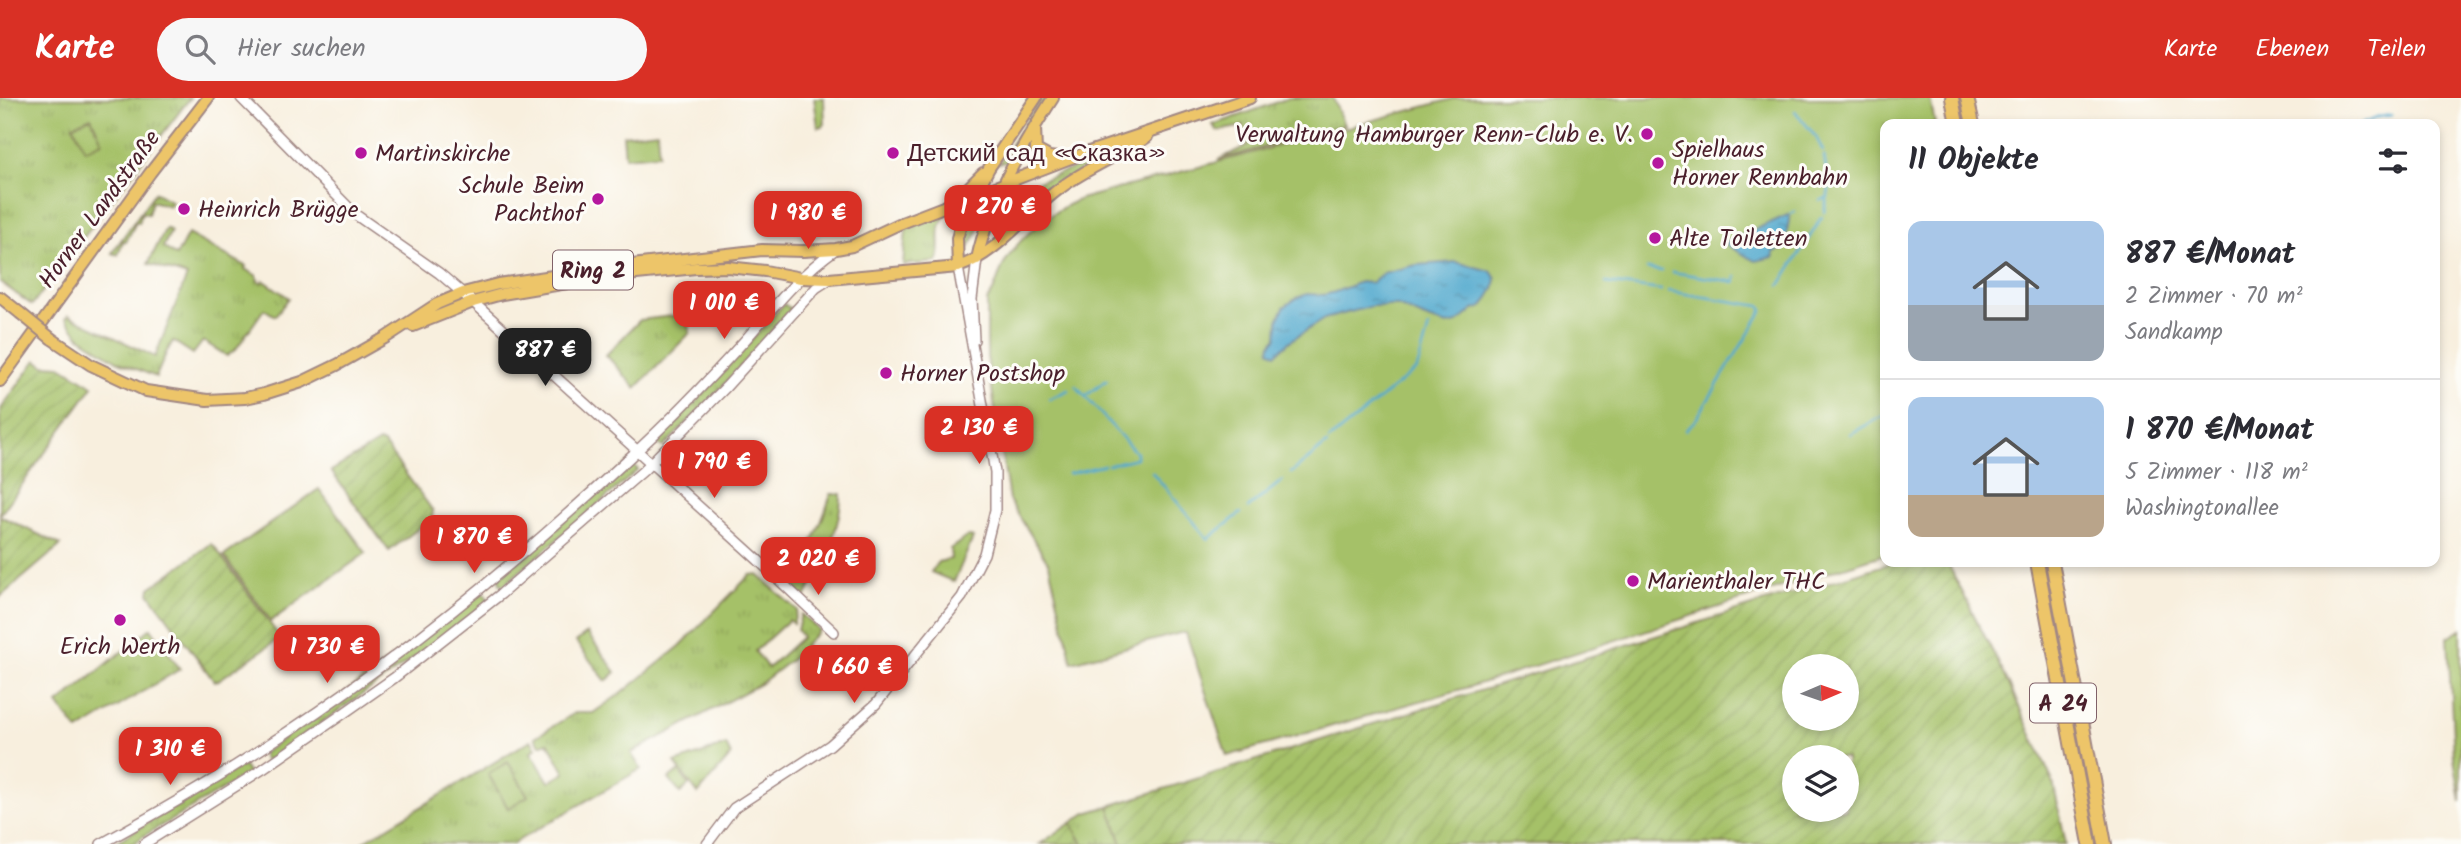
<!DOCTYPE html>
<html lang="de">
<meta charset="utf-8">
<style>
:root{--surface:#fff;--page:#f7f7f7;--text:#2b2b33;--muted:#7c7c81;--line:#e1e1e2;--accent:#d93025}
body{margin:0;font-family:Kalam,sans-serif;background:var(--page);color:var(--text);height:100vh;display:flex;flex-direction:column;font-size:26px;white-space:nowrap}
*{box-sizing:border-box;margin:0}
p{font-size:23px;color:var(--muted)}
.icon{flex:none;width:38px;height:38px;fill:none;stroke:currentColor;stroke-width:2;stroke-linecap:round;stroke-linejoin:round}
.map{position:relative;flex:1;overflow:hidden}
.panel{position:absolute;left:1880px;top:21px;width:560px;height:448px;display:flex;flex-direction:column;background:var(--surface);border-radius:14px;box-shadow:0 4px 10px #0003}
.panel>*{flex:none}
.needle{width:46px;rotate:88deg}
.buttons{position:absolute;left:1782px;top:556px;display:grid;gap:14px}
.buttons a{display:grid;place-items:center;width:77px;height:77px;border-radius:50%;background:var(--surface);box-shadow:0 4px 10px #0003;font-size:35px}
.price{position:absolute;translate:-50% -60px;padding:0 16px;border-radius:14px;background:var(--accent);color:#fff;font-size:23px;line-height:46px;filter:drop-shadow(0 2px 4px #0008)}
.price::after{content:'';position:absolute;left:50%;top:42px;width:21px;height:16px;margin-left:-10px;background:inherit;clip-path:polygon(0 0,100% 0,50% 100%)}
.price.active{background:#222;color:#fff}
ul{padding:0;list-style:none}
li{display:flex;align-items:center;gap:21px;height:175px;padding:0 28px}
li+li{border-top:2px solid var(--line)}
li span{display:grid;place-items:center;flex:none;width:196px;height:140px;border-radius:14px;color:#555}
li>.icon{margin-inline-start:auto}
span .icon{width:84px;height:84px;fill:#fffc;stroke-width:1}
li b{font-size:30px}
h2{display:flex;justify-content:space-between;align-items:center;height:84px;padding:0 28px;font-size:30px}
header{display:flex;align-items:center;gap:42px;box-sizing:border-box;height:98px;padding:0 35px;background:var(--accent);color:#fff}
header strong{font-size:33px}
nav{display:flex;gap:38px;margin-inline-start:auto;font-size:24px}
.search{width:490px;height:63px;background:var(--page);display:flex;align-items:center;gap:18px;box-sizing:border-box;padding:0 24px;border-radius:38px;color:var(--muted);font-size:26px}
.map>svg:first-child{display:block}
.grass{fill:url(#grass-tufts);stroke:#78704a;stroke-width:2}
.garden{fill:url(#garden-furrows);stroke:#78704a;stroke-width:2;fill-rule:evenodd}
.pitch{fill:#a5c168;stroke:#78704a;stroke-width:2}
.water{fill:url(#water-ripples);stroke:#4e647c;stroke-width:2}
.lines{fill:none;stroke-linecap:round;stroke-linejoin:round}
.stream{stroke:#51a9ce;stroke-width:2.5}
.minor-casing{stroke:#a18784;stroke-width:12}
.major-casing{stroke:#a18784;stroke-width:14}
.highway-casing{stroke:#a18784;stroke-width:16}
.minor{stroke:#fff;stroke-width:9}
.major{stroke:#edc569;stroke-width:10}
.highway{stroke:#edc569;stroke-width:12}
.major-bridge-casing{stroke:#a18784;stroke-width:14;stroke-linecap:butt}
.major-bridge{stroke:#edc569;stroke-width:10}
.poi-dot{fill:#b5179e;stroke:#fdfcf7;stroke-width:2.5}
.labels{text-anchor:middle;stroke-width:6;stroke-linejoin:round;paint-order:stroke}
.shield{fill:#fdfcf7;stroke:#806168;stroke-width:2}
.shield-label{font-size:23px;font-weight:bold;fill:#4a1f2b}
.poi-label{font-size:24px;fill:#4a1f2b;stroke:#fdfcf7;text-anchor:start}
.street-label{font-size:24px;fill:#4a1f2b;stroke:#fdfcf7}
</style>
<header>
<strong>Karte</strong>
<div class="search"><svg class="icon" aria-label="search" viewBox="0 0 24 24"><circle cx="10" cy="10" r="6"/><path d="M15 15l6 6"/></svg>Hier suchen</div>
<nav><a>Karte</a><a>Ebenen</a><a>Teilen</a></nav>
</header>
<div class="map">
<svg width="2461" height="746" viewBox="0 0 2461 746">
<defs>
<pattern id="grass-tufts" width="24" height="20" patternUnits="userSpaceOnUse" patternTransform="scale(1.75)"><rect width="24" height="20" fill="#a5c168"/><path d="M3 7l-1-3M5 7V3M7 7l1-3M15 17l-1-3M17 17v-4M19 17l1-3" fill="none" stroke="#90a55a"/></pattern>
<pattern id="garden-furrows" width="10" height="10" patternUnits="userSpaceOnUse" patternTransform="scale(1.75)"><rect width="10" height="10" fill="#a5c168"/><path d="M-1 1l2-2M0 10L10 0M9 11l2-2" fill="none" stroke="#90a55a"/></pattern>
<pattern id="water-ripples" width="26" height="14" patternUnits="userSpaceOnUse" patternTransform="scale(1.75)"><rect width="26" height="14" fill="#51a9ce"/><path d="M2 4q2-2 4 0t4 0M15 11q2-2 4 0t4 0" fill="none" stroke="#4589a7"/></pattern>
</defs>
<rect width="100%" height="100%" fill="#fdfcf7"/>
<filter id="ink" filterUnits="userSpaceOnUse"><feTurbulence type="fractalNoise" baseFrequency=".0143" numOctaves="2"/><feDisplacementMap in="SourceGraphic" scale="14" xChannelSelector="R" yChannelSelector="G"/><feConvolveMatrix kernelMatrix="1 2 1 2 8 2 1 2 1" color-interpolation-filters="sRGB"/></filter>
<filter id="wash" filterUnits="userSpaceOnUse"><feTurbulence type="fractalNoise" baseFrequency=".00686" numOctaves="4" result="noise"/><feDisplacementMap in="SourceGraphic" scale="28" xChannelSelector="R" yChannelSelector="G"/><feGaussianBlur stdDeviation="1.57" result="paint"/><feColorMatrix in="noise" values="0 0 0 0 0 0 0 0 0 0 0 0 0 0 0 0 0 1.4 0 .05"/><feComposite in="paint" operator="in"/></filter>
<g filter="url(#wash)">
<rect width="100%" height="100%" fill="#f8efde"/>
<path class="grass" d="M0,0H190L32,207L0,184Z
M814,0H824L825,26L823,28L818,29Z
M1041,0H1048L1009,64L999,65Z
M1289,0H1333L1344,27L1218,62L1248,47L1244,28L1218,33L1213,27Z
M1082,67L1084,70L1034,105L1000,136L998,131L1010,101L1016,92Z
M155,94L172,104L170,108L152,103L148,116L142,115L139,125L136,124L126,144L123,143L118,157L112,155Z
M980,106H983L985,109L977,135L969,149C962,136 971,118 980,106Z
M950,114C931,129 945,147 937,164L903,167L906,130Z
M166,130L171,133L163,149L176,158L188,136L246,168L245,171L257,178L258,183L261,185L263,182L289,200L275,218L264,211L236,251L227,258L203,243L193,256L173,243L166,255L156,279L117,263L80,239L66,221L68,217L155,259L187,178L148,166Z
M784,206L791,211L722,289L663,349L656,345C702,301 741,252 784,206Z
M688,216L690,235L636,290L606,257L640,222Z
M630,363L638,372L504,487L500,486L499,480Z
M831,396H841C841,434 821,468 804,501L786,484C808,458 821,429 831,396Z
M968,438L973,440L954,484L931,474L938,464L951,461L950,451Z
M757,476L797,512L793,526L789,522L755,553L768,570L802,539L797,532L801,516L819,532L792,561L760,586L631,655L641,671L512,746H360L531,642L536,650L531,654L549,684L565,675L548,644L540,647L535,639L575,615H593L627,591L680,548L750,477Z
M482,493L489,502L445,538L267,663L264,661L262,656Z
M151,530L180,571L78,633L58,606Z
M2461,531V704L2454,660L2448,539Z
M587,535L616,574L606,583L576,544Z
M726,647L731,657L698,696L675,665Z
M243,667L249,676L142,739L134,746H113Z
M679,673L689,687L680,695L669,681Z
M1109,708L1122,746H1083L1071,725L1086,715Z"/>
<path class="garden" d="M36,262L44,267L61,268L93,288L0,417V312Z
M379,344L384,346L433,413L432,420L389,453L331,373Z
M0,418L61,447L0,499Z
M211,446L214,448L279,538V541L217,583H214L149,495L150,490Z
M1894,464H1947L2007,582L2053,684L2066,746H1122L1109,708ZM1794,569H1846V621H1794ZM1794,660H1846V712H1794Z
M1071,725L1083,746H1040Z"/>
<path class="pitch" d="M1456,0H1930L1935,26H1885V456L1469,589L1227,658L1186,535H1180L1072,564L1049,466L1009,402L987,259V203C996,192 997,180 1003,168C1018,139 1050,114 1080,101Z
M91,19L102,44L85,52L73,27Z
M657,33L659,56L625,59L623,37Z
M319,391L366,455L271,523L224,458Z
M508,664L528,698L508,710L488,676Z"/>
<path class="water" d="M1790,116L1784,151L1773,154L1774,159L1755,163L1727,147V144Z
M1456,164L1491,173L1496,181L1494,191L1483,209L1473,212L1457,225L1448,227L1430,222L1398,208H1373L1324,221L1290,243L1276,256L1270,252L1271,246L1277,239L1278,223L1284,209L1297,200L1307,196L1324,197L1335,194L1360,184L1371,185L1383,175L1416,167Z"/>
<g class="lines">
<path class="stream" d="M1795,13L1816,39L1823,53
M2362,26L2378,19L2392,17
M1820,103L1828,99
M1824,114L1829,92L1824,58
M1790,116L1795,114
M1647,171L1662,173
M1672,174L1735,184L1736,179
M1606,185L1661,192
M1780,187L1822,119
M1668,193L1760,208L1763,212L1697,320L1686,332
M1076,288L1136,355V360L1108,367
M1087,297L1107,282
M1049,301L1068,292
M1850,336L1885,317
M1329,342L1417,271L1429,229
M1152,374L1208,441L1241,415
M1291,375L1327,346
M1068,376L1104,367
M1248,410L1283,382"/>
</g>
</g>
<g filter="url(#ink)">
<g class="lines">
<defs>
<path id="minor" d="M241,0L356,117L439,175L473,204L758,462L834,534
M974,242L972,201L977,161
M101,746C152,718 203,689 252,657C385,573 512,469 627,362C669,324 708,283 746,241C774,209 800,176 836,151
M144,746L263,671L337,620L394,580L501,496L643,373L726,289L816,190L830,181
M707,746L734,710L830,647L876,606L962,499L984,456L995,412V374L958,169"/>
<path id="major" d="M1035,30L1036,52L1049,59L1066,61
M957,101L983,75
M977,161C989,105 1022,48 1053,0
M958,169L957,140L964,118L989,70L1036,0
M0,199L20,215
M413,228L473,204L502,196L597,180L696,170L728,169L765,173L801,180L829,181L958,169C998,156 1025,116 1059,91C1086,70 1119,58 1147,39
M52,241L91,267L146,293L207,302L245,300L264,296L302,284L337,267L385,240L437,206L463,195L498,186L606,170L762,152L803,153L836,151L852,148L899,126L1068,61L1250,0
M0,283L150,75L208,0"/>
<path id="highway" d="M1952,0L1957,26
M1967,0L1973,26
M2037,464L2090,746
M2052,464L2105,746"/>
</defs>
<use href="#minor" class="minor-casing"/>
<use href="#major" class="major-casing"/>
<use href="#highway" class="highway-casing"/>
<use href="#minor" class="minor"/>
<use href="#major" class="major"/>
<use href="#highway" class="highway"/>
<defs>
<path id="major-bridge" d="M20,215L52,241"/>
</defs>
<use href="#major-bridge" class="major-bridge-casing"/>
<use href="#major-bridge" class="major-bridge"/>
</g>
</g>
<g class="poi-dot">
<circle cx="1647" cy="36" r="7"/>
<circle cx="361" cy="55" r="7"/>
<circle cx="893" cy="55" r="7"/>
<circle cx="1658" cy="65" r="7"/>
<circle cx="598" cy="101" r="7"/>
<circle cx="184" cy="111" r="7"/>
<circle cx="1655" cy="140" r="7"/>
<circle cx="886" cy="275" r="7"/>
<circle cx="1633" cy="483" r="7"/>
<circle cx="120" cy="522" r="7"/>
</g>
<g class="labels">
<g class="shield">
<rect x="553" y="152.5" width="80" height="39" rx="5"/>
<rect x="2030" y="585.5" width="66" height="39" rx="5"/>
</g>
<g class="shield-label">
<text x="593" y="180">Ring 2</text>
<text x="2063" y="613">A 24</text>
</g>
<g class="poi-label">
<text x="1633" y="44" text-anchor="end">Verwaltung Hamburger Renn-Club e. V.</text>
<text x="1672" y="59">Spielhaus<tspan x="1672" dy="28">Horner Rennbahn</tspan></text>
<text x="375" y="63">Martinskirche</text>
<text x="907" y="63">Детский сад «Сказка»</text>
<text x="584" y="95" text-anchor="end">Schule Beim<tspan x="584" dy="28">Pachthof</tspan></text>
<text x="198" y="119">Heinrich Brügge</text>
<text x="1669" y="148">Alte Toiletten</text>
<text x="900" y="283">Horner Postshop</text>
<text x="1647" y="491">Marienthaler THC</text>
<text x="120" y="556" text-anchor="middle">Erich Werth</text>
</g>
<g class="street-label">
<text transform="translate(99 111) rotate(-54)" y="8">Horner Landstraße</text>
</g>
</g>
</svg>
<div class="buttons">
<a><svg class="needle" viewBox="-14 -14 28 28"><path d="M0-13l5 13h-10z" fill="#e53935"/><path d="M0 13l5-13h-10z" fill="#7c7c81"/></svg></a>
<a><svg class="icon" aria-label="layers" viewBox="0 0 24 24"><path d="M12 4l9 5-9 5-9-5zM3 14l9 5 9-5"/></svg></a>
</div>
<b class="price" style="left:998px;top:147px">1 270 €</b>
<b class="price" style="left:808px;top:153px">1 980 €</b>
<b class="price" style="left:724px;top:243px">1 010 €</b>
<b class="price active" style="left:545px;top:290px">887 €</b>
<b class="price" style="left:979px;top:368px">2 130 €</b>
<b class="price" style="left:714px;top:402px">1 790 €</b>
<b class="price" style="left:474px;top:477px">1 870 €</b>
<b class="price" style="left:818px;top:499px">2 020 €</b>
<b class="price" style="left:327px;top:587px">1 730 €</b>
<b class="price" style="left:854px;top:607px">1 660 €</b>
<b class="price" style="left:170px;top:689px">1 310 €</b>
<section class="panel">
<h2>11 Objekte<svg class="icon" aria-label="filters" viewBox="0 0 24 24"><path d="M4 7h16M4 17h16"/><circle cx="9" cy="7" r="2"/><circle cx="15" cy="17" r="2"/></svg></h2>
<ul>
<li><span style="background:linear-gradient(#a9c7e8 60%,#9aa5b1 0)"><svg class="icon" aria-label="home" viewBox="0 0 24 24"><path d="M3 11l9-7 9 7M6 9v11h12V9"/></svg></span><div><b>887 €/Monat</b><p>2 Zimmer · 70 m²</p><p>Sandkamp</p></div></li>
<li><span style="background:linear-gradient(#a9c7e8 70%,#b9a48a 0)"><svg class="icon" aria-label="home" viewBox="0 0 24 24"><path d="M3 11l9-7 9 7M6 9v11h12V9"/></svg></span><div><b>1 870 €/Monat</b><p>5 Zimmer · 118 m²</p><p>Washingtonallee</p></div></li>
</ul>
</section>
</div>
